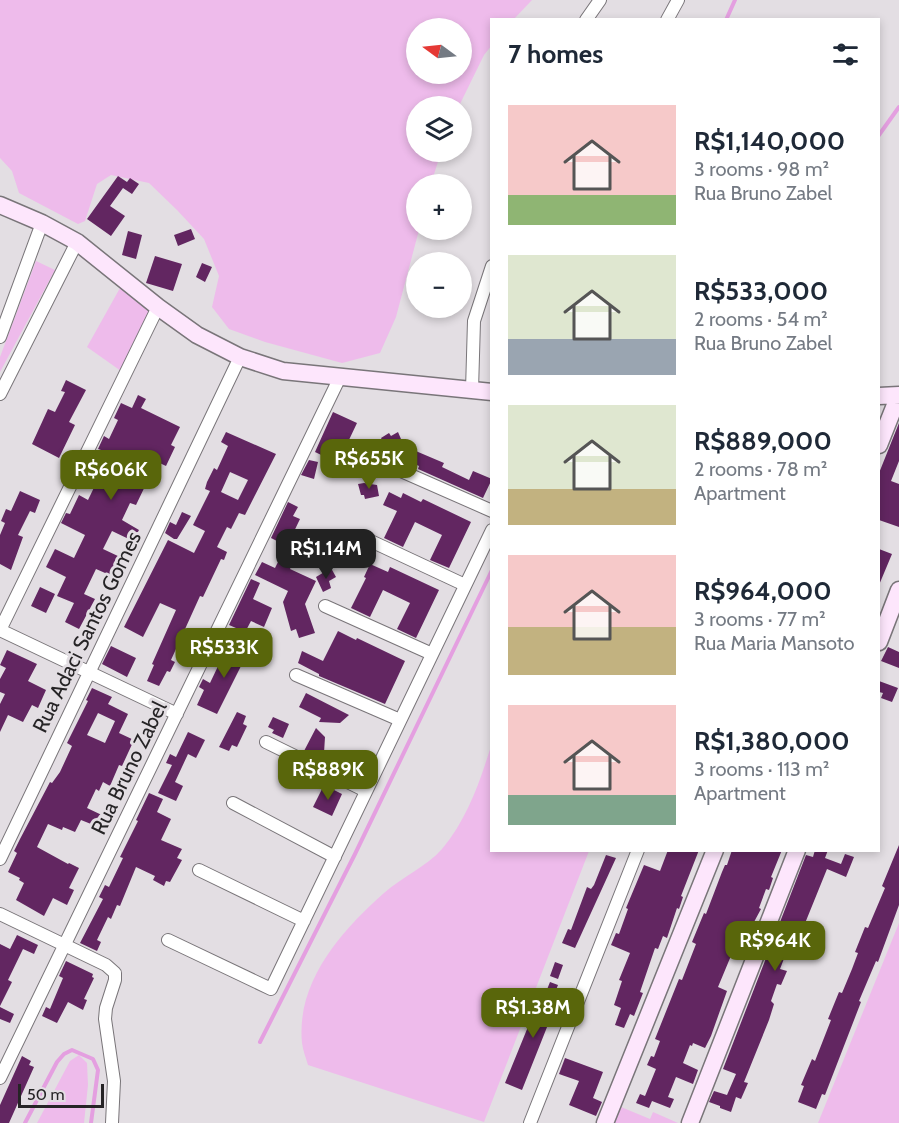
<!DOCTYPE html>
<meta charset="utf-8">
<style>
:root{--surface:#fff;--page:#f6f6f7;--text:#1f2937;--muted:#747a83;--accent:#59660b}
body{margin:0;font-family:Cabin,sans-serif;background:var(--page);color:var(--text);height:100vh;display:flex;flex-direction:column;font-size:22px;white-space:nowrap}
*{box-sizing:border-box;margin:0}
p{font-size:20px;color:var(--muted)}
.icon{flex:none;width:33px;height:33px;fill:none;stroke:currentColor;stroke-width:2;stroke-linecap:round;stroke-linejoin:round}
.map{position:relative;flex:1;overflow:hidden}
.side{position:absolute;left:490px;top:18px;width:390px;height:834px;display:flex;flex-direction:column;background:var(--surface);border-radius:0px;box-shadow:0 3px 9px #0003}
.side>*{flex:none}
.needle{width:39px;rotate:285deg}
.buttons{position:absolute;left:406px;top:18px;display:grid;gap:12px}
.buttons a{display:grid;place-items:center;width:66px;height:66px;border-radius:50%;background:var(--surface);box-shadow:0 3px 9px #0003;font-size:30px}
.scale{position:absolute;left:18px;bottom:15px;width:86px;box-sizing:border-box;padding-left:6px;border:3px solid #262426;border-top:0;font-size:16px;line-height:21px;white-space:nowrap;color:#262426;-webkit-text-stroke:4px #e3dee3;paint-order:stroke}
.price{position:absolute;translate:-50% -51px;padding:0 14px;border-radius:12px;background:var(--accent);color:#fff;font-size:20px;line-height:39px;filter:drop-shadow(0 2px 3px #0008)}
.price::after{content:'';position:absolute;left:50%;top:36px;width:18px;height:14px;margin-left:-9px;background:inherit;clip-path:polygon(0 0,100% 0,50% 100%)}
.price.on{background:#222;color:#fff}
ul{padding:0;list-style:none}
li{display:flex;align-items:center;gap:18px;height:150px;padding:0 18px}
li span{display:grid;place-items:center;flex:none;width:168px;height:120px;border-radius:0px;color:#555}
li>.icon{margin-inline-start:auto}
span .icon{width:72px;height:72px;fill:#fffc;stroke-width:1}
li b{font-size:26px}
h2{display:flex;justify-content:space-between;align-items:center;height:72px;padding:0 18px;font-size:26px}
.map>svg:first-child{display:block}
.green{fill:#eebbeb;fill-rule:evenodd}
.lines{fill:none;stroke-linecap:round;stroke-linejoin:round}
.stream{stroke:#e49fe0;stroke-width:4}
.building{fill:#622661;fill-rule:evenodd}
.street-casing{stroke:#797579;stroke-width:14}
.secondary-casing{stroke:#797579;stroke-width:19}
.street{stroke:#fff;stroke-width:12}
.secondary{stroke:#fde6fc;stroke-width:16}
.labels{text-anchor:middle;stroke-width:6;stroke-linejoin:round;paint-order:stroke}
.street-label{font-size:21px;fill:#262426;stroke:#e3dee3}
</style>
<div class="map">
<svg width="899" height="1123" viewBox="0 0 899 1123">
<rect width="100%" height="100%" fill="#e3dee3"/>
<path class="green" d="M0,0H532L514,19L492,20V45L484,55L459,106H417V152H441L431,184H417V230H419L396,317L380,353L342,363L265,342L229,329L212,307L219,276L204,239L177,210L149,183L111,175L97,184L85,221L78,224L19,193L12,171L0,158ZM417,28H462V74H417Z
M36,261L55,270L0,372V357Z
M120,288L150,312L121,371L87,347Z
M492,743V850L589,851L484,1122L308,1065C306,1058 303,1051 302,1043C296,982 341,931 384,893C402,877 426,867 442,849C468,818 480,781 492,743Z
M899,923V1123H818Z
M79,1055L87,1063L88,1085L84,1123H37L70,1061Z
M621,1107L650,1119L653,1112L678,1123H614Z"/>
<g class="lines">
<path class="stream" d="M726,20L735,0
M879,135L899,107
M260,1042L355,854L492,570
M25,1123L57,1062L64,1054L72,1050L93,1059L98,1070L91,1123"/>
</g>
<path class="building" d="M118,176L127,182L130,178L139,184L132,194L123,188L110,206L125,216L111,236L87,219Z
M191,229L195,239L178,246L174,235Z
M128,231L142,235L136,259L122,255Z
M155,256L182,264L173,291L146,283Z
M202,263L212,267L205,282L196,277Z
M66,380L86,390L69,422L75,425L59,458L32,444L48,409L55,412L65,392L61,391Z
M138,395L146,399L141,408L180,427L171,445L175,447L166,466L149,458L141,476L148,480L136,505L130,503L122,520L139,530L133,541L112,531L103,549L120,557L112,576L96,569L84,594L95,599L79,629L65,622L74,603L57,596L66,577L46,567L55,549L74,558L85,535L61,523L66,513L70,514L79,495L88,500L102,471L96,468L104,451L98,449L104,436L109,439L118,420L114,418L121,403L132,408Z
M333,412L357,423L348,442L376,454L367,474L339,460L338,463L315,452Z
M899,423V461L891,481L899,484V527L879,520V473Z
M226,432L276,454L245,515L239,513L231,529L227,527L217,547L227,552L224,560L221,559L203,597L200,596L171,660L175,662L170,672L167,671L159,686L147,681L154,665L152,664L176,610L160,603L143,637L124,627L168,540L194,553L205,531L193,525L210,491L205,489L207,482L214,468L217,470L228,446L221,442ZM230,472L248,480L238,500L221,492Z
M398,432L404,446L444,463L442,467L469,480L473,471L492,479L483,498L418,469L419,466L406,460L407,457L394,451L389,454L381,438L389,433L391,436Z
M309,460L318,462L314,479L301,475Z
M364,483L377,485L379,496L365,499L364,495H361L358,484Z
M20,491L40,500L35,513L30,511L18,535L23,537L11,570L0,564V535L5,523L1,521L6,509L11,511Z
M389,492L401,498L403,493L421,502L423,499L471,522L449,568L430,560L442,535L415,522L403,547L384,538L397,511L383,505Z
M288,502L298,507L293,516L300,519L287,546L271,538Z
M182,512L191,516L177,539H174L165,533L170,522L176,525Z
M336,538L341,558L326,563L321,543Z
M879,549L892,554L879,585Z
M284,550L292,554L287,565L291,567L290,569L316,581L305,604L315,633L299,638L296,629L291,631L283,602L288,591L255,575L262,562L275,568Z
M370,564L388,572L390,567L439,590L416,638L397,629L410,603L383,590L370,617L351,608L366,578L364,577Z
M331,568L336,577L329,581L331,588L323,592L316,577Z
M251,579L260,583L253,599L272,608L264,627L251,621L242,638L233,634L236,628L229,625Z
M40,587L55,594L46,613L31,606Z
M338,631L356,640L357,638L405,661L385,704L319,676V674L298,663L302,651L323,661Z
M240,641L255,648L246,666L242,664L217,714L197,705L204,690L199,687L203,679L210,683L220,662L227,666Z
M111,646L136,658L127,677L102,664Z
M888,647L899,652V668L881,661Z
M7,650L37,664L28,681L46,690L38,708L32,705L23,722L8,715L0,732V704L5,694L0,692V679L6,668L0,665Z
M879,681L898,688L892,702L881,698L883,693L879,692Z
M92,688L112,697L108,704L128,714L119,733L134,740L122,766L119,765L110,786L103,782L99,791L96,789L87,808L106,817L101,828L81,820L75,832L63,827L62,830L48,824L37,847L68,864L69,863L79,868L69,888L74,890L67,905L53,898L44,916L16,900L24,883L19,880L20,878L8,872L17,853L14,851L20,839L50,782L52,783L60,772L72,746L67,743L88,701L86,700ZM98,713L115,721L105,743L87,735Z
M306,693L349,715L340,723L319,722L321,718L299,707Z
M237,712L246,716L243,724L247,726L237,747L232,745L229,751L219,747Z
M273,717L289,724L283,738L272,733L274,730L268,727Z
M316,728L325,737L324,753L357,769L354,776L304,751Z
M188,732L205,740L196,758L188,754L175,782L183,786L176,801L158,793L172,765L166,763L170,754L176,757Z
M324,785L342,794L332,816L313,807Z
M149,793L163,799L157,812L171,819L161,840L182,849L177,858L182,860L170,882L166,881L164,886L153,880L155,876L136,867L120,906L117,905L111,919L108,917L97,940L101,942L97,951L80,943L103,899L99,897L105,885L109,887L123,858L120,857L138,821L136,820Z
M899,845V905L878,962L876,961L859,1001L861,1002L825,1095L822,1094L816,1109L798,1102L804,1086L801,1085L812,1059L815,1061L831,1020L828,1019L839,992L842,993L852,969L858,953L855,952L865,927L868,928L885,888L882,886Z
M668,850H699L681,896L683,897L679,909L677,908L667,938L663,936L658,949L655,948L640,992L643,993L634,1016L630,1014L624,1028L615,1025L621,1008L614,1005L622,981L619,980L630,953L611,945L616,933L619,934L628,909L626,908L644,865L660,871Z
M732,850H782L771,877L773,878L769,890L766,889L759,908L761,909L754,922L743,955L733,951L718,987L727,991L711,1036L705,1048L693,1043L692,1046L690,1045L683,1063L698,1070L693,1084L676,1077L668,1097L674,1099L670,1108L652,1101L649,1108L636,1103L640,1094L645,1096L656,1069L647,1065L651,1056L654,1057L660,1041L655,1039L679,979L682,980L696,944L692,942L704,913L706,914L722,872L725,865H727Z
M815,850H828L825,858L841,864L845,854L854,857L846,877L827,869L795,948L789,945L785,956L780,969L787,971L781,985L777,984L771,1001L774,1004L769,1020L744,1082L748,1083L741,1099L736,1097L731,1112L720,1108V1106L709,1102L714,1091L727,1095L736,1074L723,1069L806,855L813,857Z
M606,855L616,858L575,948L562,943L568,929L571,930L587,887L591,889L594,885Z
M17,935L38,945L34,954L23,949L8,980L12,982L0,1006V944L10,949Z
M66,961L93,974L92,977L94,978L84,999L87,1000L83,1010L68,1002L57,1023L42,1016L46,1007L50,1009L63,978L59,976Z
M555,962L563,965L558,979L550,976Z
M550,982L558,985L552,1000L557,1002L522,1090L505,1083L541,995L544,997Z
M0,1007L14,1014L10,1023L0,1019Z
M22,1056L31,1061L29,1065L34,1067L9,1123H0V1105Z
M565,1058L603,1072L593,1098L602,1102L596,1116L569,1105L579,1081L559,1074Z"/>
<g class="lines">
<defs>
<path id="street" d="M586,20L600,0
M667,20L678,0
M0,337L42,223
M472,390L474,321L492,266
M0,394L77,242
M392,467L492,511
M360,536L465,585
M325,606L432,654
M0,630L158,307
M0,630L177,714
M296,675L400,720
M266,742L366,791
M233,803L335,857
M0,859L240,357
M199,870L304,921
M0,914L106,965L115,973V980L106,1008L105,1019L114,1081L112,1123
M168,940L271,989L492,530
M0,1078L340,377
M530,1123L638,850"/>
<path id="secondary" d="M0,205L42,223L77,242L158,307L197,335L240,357L283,371L492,392
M879,396L899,395L879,445
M879,642L899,590
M605,1123L715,850
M690,1123L797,850"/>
</defs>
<use href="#street" class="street-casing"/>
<use href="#secondary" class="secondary-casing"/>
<use href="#street" class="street"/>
<use href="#secondary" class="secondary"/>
</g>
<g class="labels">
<g class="street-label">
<text transform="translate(87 632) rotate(-64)" y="7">Rua Adaci Santos Gomes</text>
<text transform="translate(129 768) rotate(-64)" y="7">Rua Bruno Zabel</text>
</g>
</g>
</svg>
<div class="buttons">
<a><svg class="needle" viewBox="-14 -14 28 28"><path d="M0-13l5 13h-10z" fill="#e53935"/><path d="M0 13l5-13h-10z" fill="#747a83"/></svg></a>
<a><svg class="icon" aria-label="layers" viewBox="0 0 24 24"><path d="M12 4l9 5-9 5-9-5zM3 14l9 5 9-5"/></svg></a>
<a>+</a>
<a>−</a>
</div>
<div class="scale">50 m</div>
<b class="price" style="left:369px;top:490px">R$655K</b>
<b class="price" style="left:111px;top:501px">R$606K</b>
<b class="price on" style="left:326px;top:580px">R$1.14M</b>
<b class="price" style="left:224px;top:679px">R$533K</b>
<b class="price" style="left:328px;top:801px">R$889K</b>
<b class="price" style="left:775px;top:972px">R$964K</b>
<b class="price" style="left:533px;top:1039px">R$1.38M</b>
<section class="side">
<h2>7 homes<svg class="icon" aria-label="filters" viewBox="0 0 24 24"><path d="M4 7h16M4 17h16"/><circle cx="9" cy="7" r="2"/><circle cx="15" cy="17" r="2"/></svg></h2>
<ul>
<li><span style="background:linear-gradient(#f6c9c9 75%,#8fb573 0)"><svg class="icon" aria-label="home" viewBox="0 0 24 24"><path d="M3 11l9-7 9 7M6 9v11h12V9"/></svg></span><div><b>R$1,140,000</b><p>3 rooms · 98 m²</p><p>Rua Bruno Zabel</p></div></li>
<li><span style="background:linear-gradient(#dfe7d0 70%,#9aa5b1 0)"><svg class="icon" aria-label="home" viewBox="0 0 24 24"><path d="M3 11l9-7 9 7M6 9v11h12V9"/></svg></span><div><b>R$533,000</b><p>2 rooms · 54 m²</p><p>Rua Bruno Zabel</p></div></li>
<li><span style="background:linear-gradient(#dfe7d0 70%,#c2b280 0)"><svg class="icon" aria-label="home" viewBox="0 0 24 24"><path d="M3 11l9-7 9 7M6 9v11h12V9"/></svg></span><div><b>R$889,000</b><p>2 rooms · 78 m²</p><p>Apartment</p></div></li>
<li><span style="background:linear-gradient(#f6c9c9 60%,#c2b280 0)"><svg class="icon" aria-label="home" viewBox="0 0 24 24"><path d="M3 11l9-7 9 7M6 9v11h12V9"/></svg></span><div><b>R$964,000</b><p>3 rooms · 77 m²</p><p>Rua Maria Mansoto</p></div></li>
<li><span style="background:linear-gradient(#f6c9c9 75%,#7fa58c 0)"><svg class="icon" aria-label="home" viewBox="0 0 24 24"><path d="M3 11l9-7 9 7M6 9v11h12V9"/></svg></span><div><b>R$1,380,000</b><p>3 rooms · 113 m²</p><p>Apartment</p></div></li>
</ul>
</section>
</div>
